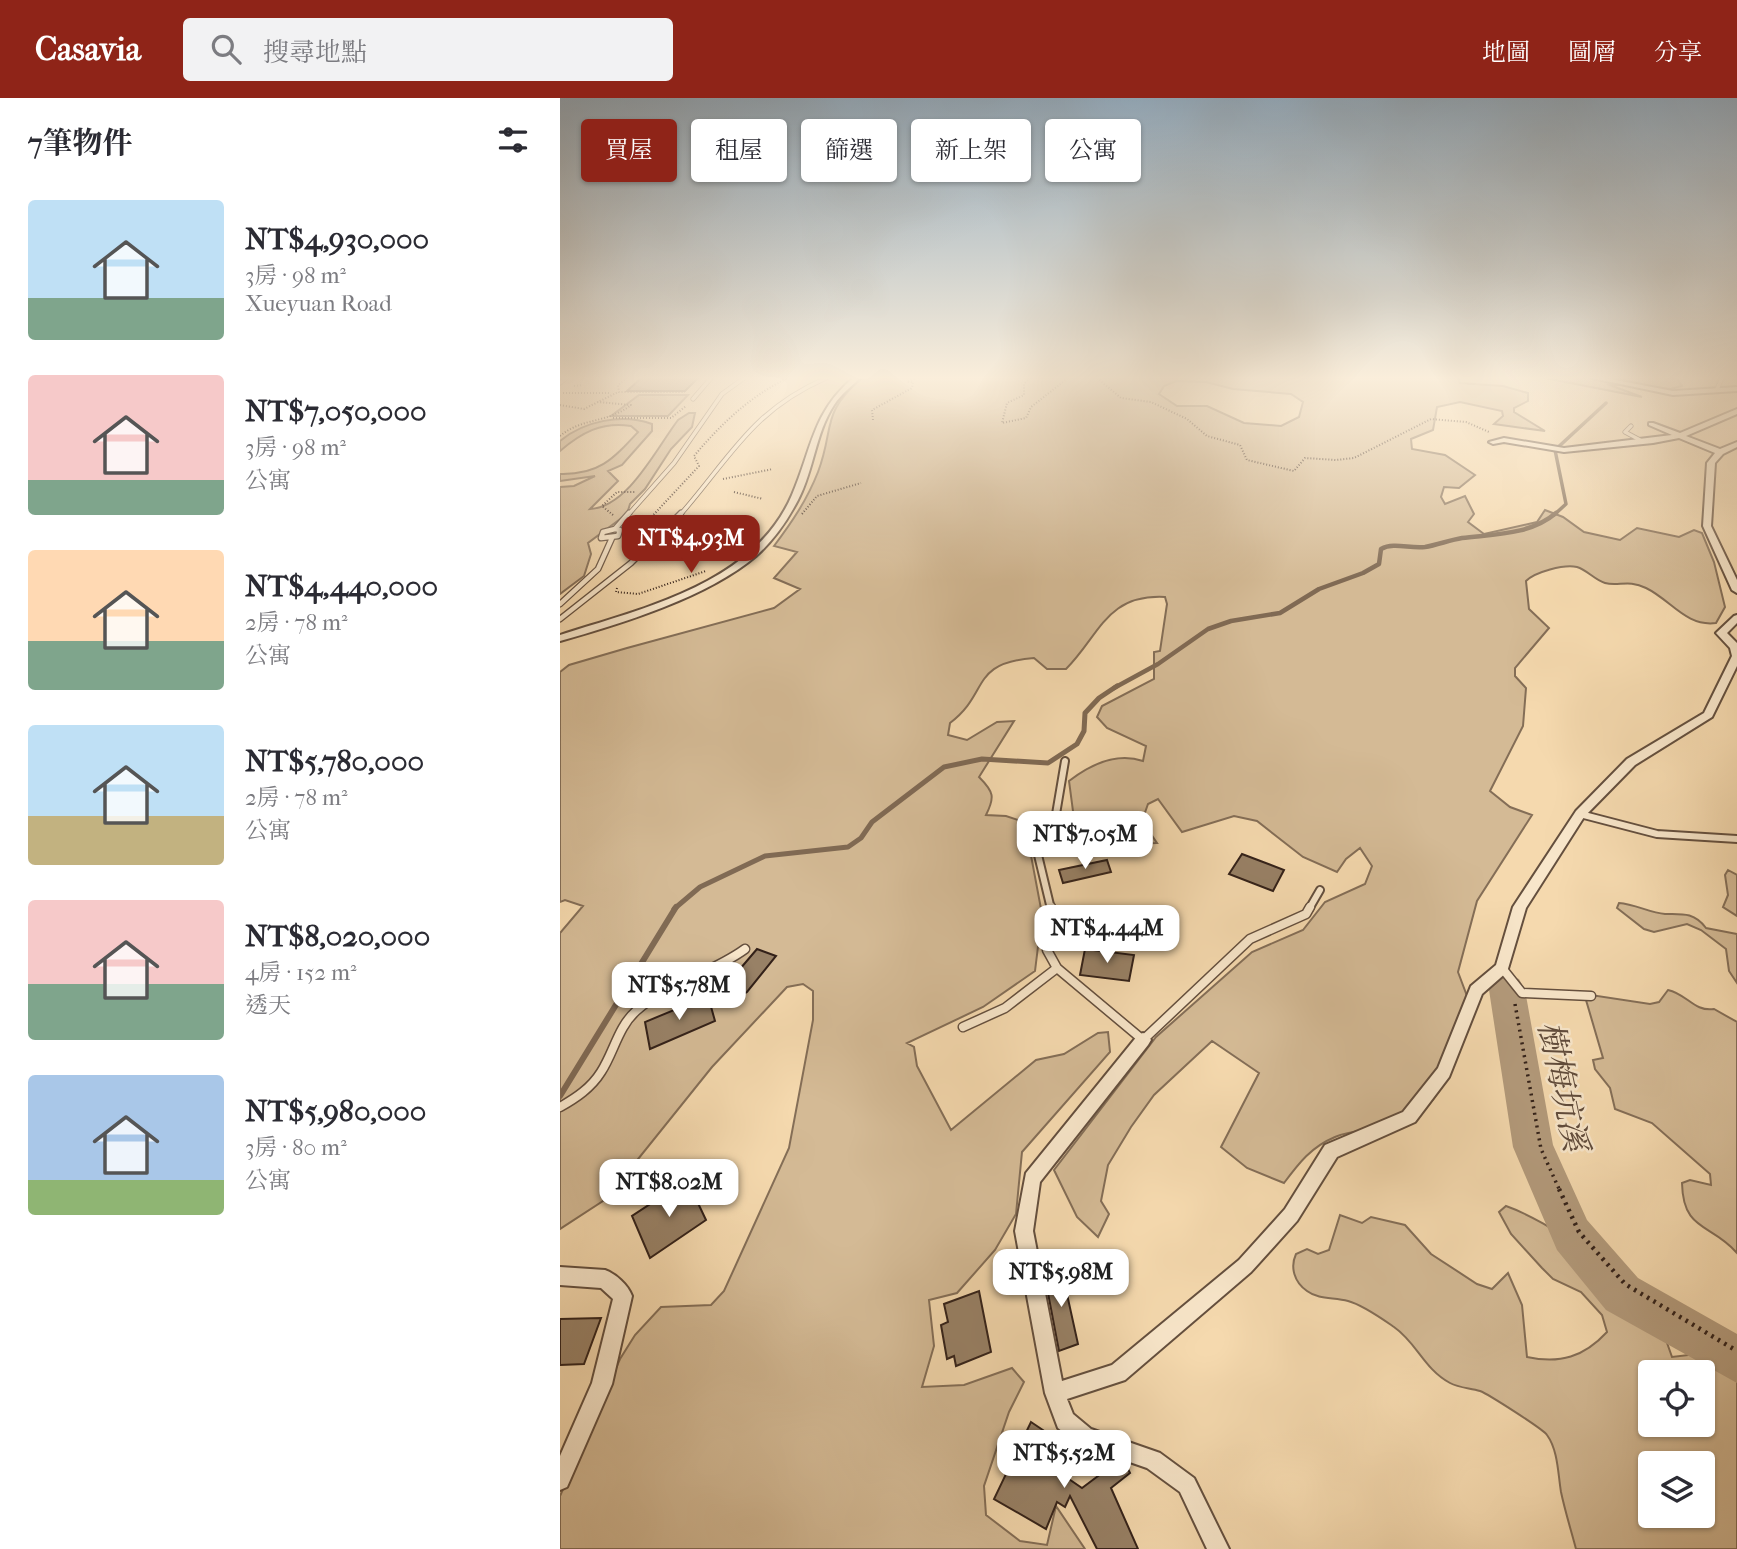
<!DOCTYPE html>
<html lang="zh-TW">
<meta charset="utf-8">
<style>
:root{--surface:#fff;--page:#f2f2f3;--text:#2b2b33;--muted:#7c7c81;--accent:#8f2418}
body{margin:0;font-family:"IM FELL French Canon","Noto Serif TC",serif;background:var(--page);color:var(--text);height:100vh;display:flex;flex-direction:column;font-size:26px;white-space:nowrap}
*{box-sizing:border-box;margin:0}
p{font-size:23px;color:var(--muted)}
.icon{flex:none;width:38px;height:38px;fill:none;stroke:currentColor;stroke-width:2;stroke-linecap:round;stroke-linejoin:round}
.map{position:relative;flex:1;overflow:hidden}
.drawer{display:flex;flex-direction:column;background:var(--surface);width:560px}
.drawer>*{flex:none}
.top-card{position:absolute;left:21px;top:21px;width:665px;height:63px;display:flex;gap:14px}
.tools{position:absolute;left:1078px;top:1262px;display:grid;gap:14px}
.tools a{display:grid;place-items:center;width:77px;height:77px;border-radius:7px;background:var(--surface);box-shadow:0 2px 5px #0004;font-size:35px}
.price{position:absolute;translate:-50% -60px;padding:0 16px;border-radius:14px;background:#fff;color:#222;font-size:23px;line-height:46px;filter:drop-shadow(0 2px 4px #0008)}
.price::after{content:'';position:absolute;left:50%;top:42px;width:21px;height:16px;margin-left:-10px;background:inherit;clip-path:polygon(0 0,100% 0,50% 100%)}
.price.current{background:var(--accent);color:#fff}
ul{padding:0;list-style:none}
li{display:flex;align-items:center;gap:21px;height:175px;padding:0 28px}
li span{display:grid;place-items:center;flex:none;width:196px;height:140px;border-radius:7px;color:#555}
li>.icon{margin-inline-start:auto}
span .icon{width:84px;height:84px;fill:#fffc;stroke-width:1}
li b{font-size:30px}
h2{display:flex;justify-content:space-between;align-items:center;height:84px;padding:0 28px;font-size:30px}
.pill{padding:0 24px;border-radius:7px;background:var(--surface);box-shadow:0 2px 5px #0004;font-size:24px;line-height:63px}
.pill.current{background:var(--accent);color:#fff}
header{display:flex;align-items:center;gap:42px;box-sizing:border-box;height:98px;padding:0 35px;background:var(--accent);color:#fff}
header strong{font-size:33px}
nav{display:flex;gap:38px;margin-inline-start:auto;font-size:24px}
.search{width:490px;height:63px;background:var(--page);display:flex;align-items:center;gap:18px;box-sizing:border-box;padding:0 24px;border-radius:7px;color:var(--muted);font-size:26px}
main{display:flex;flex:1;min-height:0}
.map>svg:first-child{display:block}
.green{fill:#d4ba95;stroke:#846e57;stroke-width:2;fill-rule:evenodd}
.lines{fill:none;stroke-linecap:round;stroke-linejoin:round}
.stream-far3{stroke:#806a54;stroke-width:3.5}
.stream-far2{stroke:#806a54;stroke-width:4.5}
.stream-far1{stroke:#806a54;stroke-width:5}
.stream{stroke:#806a54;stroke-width:6}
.river{fill:#b39a7b;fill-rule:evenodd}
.building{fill:#988166;stroke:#332119;stroke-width:2}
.lane-far3-casing{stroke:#644f3e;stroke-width:5}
.lane-far2-casing{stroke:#644f3e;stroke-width:7}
.lane-far1-casing{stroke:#644f3e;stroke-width:10}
.lane-casing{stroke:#644f3e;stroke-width:11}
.street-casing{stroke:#644f3e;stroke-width:4}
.path-far2{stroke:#332119;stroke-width:2;stroke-dasharray:1 2;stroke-linecap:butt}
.path-far1{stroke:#332119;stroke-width:3.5;stroke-dasharray:2 4.5;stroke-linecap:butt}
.path{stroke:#332119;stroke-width:4.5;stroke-dasharray:2.5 5;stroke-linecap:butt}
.lane-far3{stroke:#f8e6ca;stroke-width:3.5}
.lane-far2{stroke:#f8e6ca;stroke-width:4.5}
.lane-far1{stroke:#f8e6ca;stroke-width:6}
.lane{stroke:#f8e6ca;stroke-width:8}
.street{fill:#f8e6ca;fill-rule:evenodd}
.labels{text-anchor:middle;stroke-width:5;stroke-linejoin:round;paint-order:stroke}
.near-water-label{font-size:33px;font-style:italic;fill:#604b3b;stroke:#f8e6ca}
</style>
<header>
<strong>Casavia</strong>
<div class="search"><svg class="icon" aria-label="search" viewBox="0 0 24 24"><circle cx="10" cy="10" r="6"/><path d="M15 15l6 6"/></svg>搜尋地點</div>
<nav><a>地圖</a><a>圖層</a><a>分享</a></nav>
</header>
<main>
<section class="drawer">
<h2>7筆物件<svg class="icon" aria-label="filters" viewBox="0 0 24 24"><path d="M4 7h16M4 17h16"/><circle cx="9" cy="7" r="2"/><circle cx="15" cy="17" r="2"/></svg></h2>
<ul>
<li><span style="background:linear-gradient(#bfe0f5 70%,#7fa58c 0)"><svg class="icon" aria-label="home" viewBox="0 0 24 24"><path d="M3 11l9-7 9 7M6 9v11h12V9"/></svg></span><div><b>NT$4,930,000</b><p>3房 · 98 m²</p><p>Xueyuan Road</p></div></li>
<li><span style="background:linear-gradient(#f6c9c9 75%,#7fa58c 0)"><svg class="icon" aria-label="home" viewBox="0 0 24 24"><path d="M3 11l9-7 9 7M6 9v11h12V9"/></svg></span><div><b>NT$7,050,000</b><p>3房 · 98 m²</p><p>公寓</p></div></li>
<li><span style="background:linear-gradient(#ffd9b3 65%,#7fa58c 0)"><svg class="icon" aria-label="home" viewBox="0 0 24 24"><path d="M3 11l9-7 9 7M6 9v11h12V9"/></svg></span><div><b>NT$4,440,000</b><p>2房 · 78 m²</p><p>公寓</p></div></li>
<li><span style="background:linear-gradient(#bfe0f5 65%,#c2b280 0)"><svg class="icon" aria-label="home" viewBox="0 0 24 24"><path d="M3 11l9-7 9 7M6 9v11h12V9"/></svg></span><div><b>NT$5,780,000</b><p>2房 · 78 m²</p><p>公寓</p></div></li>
<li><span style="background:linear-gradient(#f6c9c9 60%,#7fa58c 0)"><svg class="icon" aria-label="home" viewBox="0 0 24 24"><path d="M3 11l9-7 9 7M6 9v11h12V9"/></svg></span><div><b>NT$8,020,000</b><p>4房 · 152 m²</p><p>透天</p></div></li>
<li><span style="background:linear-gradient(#a9c7e8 75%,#8fb573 0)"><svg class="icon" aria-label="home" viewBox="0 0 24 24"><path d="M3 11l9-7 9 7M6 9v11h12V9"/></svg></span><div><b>NT$5,980,000</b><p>3房 · 80 m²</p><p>公寓</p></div></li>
</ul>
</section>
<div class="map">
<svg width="1177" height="1451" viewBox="0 0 1177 1451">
<rect width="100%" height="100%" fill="#f5d9ae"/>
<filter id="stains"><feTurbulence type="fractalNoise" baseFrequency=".00286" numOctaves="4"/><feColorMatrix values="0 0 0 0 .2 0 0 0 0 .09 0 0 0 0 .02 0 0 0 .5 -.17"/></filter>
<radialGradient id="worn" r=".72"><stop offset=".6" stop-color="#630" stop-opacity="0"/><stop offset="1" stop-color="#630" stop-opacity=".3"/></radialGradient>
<path class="green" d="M302,280H898L900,285L943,288L968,295V303L954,310V314L985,333L934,326L943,318L942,313L900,304L877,309L873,332L851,341L852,351L885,357L915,377L899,390L884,389L881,399L885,406L905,398L914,416L908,424L924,436L977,424L985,412L1003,419L1024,434L1060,442L1077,430L1119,439L1134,432L1142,435L1154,464L1165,509L1156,525C1126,529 1111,502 1086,490C1068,481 1058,489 1045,485C1035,482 1027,472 1017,469C1004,466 975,474 966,483L969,511L989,530L955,570V578L966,590L963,628L930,693L950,709L972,717L917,803L898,874L913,914C901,948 890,983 866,1010C846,1033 801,1028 775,1039C751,1049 739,1065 724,1085L687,1070L661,1049L699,975L652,943L594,997L571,1029L548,1067L541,1103L549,1116L538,1139L517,1119L494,1072L596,939L692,854L743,832L765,804L805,786L812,768L800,750L786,761L777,774L743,759L697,723L674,718L622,734L598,701L588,706L582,723L597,745C565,745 535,755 503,750L502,733L513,713L509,683C531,666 556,654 583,663L586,648L547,630L537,619L542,608L594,581V554L600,553L607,506L605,499C546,496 540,537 506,571H487L474,560C409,565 430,595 390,625L388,637L407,642L437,624L454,623L419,679C434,694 435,699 426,717L446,718L479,729L469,747L482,816L475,873L423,909L347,945L354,949L357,968L391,1032L476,962L504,956L538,935L548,934L550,954L462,1054L456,1116L435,1152L397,1195L369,1202L374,1248L362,1289L404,1287L452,1270L464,1284L449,1314L424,1388L426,1417L460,1443L487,1447L496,1408L525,1451H0V1398L60,1261L75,1237L101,1209L151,1207L164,1193L229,1050L253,922V893L243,886L227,889L152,969L46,1101L0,1131V835L23,808L5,802L0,804V574L9,567L67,550L214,510L240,491L214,480L237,454L214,448C232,424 247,402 258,374C275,329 260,316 302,280ZM616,283L646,284L673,291L731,296L743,304L739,319L721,328L684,325L647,308H617L599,296L604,288Z
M985,280H1117L1122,288L1111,291L1047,286L1082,299Z
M79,297H128L108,318H51Z
M129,315H135L132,329L111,351L85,391L70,406L67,416L28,445L31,456L24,478L0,496V389L14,388L35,378L0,383V376C39,377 53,361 78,334L71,328C42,323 21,335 0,353V343C24,323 62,315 92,326V333L62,367L48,373L58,383L30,411C68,409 96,351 118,322Z
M1168,772L1177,777V818L1163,809L1168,797L1165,777Z
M1059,805C1075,806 1090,815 1105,816C1122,816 1134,814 1146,830L1177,836V885L1169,873L1166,851L1141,832L1127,826L1094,834L1084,831L1057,810Z
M1108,892C1127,896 1134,914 1154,911L1177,924V1155C1151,1125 1123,1134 1122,1085L1130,1082L1151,1087L1150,1076L1092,1025L1055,1011L1050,990L1035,971L1033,962L1043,960L1026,902L1031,897L1090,906L1099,904Z
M946,1108C966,1115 1001,1134 1016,1148C1044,1174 1065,1209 1100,1225L1112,1259L1137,1256L1177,1267V1451H1016C1011,1432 1005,1413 1001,1394C998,1376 998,1352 987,1337C983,1331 928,1296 920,1293C910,1290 899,1290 890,1285C864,1271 857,1245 834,1229C821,1220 803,1207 788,1203C774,1199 759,1202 747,1193C734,1184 730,1169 736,1156L747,1151L758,1156L769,1152L780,1117L802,1125L811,1119L845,1127L871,1156L917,1186L932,1191L948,1175L962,1207L967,1259C1000,1266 1024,1259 1047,1234L1042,1217L1021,1194L993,1181L982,1170L951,1136L939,1114ZM1090,1274H1143V1326H1090ZM1090,1365H1143V1418H1090Z"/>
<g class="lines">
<path class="stream-far3" d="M994,417L1006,406L995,352L1046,305"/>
<path class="stream-far2" d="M554,590L598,566L648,531L671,523L720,515L759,491L803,475L819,466L821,451C834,444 850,451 865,449C877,447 890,442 902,440C935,436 970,437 996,415"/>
<path class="stream-far1" d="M114,811L140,789L205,758L288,749L301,740L312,724L384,669L422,661L488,665L517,646L524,633L525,615L539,600L557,588"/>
<path class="stream" d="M0,998L116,809"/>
<path class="river" d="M947,877L959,881L965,892L993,1047L1027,1122L1078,1180L1177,1236V1285L1046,1212L997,1152L953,1049L929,892L935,881Z"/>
</g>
<path class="building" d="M81,280H138L125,293H67Z
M682,756L724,772L713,793L669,776Z
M547,762L551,774L503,785L499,772Z
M197,851L216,858L187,894L175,901L176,887L168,885Z
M525,851L574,857L569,883L520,877Z
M148,898L155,923L90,951L85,924Z
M127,1082L146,1122L90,1160L72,1118Z
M501,1169L518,1246L499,1253L484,1174Z
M419,1193L431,1254L396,1268L394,1258L387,1261L381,1227L388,1224L384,1206Z
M41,1220L24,1266L0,1267V1221Z
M471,1324L514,1353L503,1377L522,1390L558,1363L565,1365L570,1375L551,1390L578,1451H537L510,1398L505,1409L497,1404L486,1431L434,1401Z"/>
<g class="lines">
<defs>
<path id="lane-far3" d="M0,285L6,280
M1157,291L1162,280
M133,301L151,280
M1071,328L1065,334L1080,342
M68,417L114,365L162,296L184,280
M120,417C171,359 191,313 266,280"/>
<path id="lane-far2" d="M55,431L69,415
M55,431L60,432L58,438L41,440L43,434Z
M0,506L38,471L52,440
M0,521L71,465L121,415"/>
<path id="lane-far1" d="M1020,716L1097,736L1177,741
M491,811L478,757L494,728L505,663
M749,811L760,792"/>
<path id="lane" d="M491,809L487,852L497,870L583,942L690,841L746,816L750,809
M942,870L962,895L1031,898
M403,929L445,910L497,870
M0,1009C16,1000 31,990 41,974C54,954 58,929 76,913C107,885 151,876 185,851"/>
<path id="street" d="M293,280H300C291,289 281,296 274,307C255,336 254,372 238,402C227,423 214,442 196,458C148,499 61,526 0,543V537C83,510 194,486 232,397C252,351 252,315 293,280Z
M1032,280H1045L1113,293L1177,289V293L1113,297Z
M1177,311V316L1126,338L1160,351L1177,344V349L1163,356L1155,365L1151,428L1177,482V495L1172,492L1143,428L1147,365L1155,355L1119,340L1093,345L1004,354L944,344L933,346L929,344L944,340L1004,350L1112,337L1089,327V325H1093L1120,335Z
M1177,517V525L1167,535L1177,545V568L1152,619L1075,667L1024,719L966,810L947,874L922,896L889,979L855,1024L777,1059L737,1123L691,1174L565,1282L507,1301L513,1316L531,1331L600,1355L634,1380L669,1451H647L620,1394L587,1370L518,1346L498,1330L485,1295L455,1133L466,1075L578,937L583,935L588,937L591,942L588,947L480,1084L473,1133L502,1283L552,1267L679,1162L725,1111L765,1047L843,1014L878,970L911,888L936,867L953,809L1016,713L1067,661L1144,615L1172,558L1170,550L1156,535L1174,518Z
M0,1169L45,1172C56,1176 68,1187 72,1198L52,1286L7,1389L0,1392V1358L32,1285L53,1201L41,1190L0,1187Z"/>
</defs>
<use href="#lane-far3" class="lane-far3-casing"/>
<use href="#lane-far2" class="lane-far2-casing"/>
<use href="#lane-far1" class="lane-far1-casing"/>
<use href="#lane" class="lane-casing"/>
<use href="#street" class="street-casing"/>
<path class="path-far2" d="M67,280L58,287L59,294H125
M470,280L464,286V297L447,305L442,325L466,320L471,309L508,280
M537,280L561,300L591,304L627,321L647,338L680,347L687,362L734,373L745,360L776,362L794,360L871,321L906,324L929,334
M14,288L23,287
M3,295H49
M0,307L24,311L58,294
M53,320H111L126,308
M313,322L312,312L352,290L353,284H347L355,280
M0,338C23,319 46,326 71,307L38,304
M163,381L213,371
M174,394L203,401
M242,416L257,398L301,385
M53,417L42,408L57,394H75
M74,425L99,422
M69,443L139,368L134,358C161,326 190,298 228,280
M57,490L56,494L78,496L146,473"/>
<path class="path-far1" d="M955,906L981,1051L1000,1093"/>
<path class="path" d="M999,1091L1019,1134L1065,1186L1177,1253"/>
<use href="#lane-far3" class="lane-far3"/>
<use href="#lane-far2" class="lane-far2"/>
<use href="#lane-far1" class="lane-far1"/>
<use href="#lane" class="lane"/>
<use href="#street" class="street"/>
</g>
<linearGradient id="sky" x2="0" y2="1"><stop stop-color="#93aabc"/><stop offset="0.58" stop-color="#faeedb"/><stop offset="1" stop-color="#faeedb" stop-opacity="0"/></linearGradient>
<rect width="1177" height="483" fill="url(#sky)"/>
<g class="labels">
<g class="near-water-label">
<text transform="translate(1004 988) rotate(78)" y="12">樹梅坑溪</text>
</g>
</g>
<rect width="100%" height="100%" filter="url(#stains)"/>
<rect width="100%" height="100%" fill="url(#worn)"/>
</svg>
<div class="tools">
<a><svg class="icon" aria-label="locate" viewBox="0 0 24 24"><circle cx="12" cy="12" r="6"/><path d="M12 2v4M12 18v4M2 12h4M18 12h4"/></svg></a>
<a><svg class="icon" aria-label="layers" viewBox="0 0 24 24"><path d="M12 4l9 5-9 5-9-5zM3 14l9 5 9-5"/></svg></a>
</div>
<b class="price current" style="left:131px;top:477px">NT$4.93M</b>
<b class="price" style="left:525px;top:773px">NT$7.05M</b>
<b class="price" style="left:547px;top:867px">NT$4.44M</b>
<b class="price" style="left:119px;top:924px">NT$5.78M</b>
<b class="price" style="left:109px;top:1121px">NT$8.02M</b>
<b class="price" style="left:501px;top:1211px">NT$5.98M</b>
<b class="price" style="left:504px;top:1392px">NT$5.52M</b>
<div class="top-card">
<a class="pill current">買屋</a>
<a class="pill">租屋</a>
<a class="pill">篩選</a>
<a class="pill">新上架</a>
<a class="pill">公寓</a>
</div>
</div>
</main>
